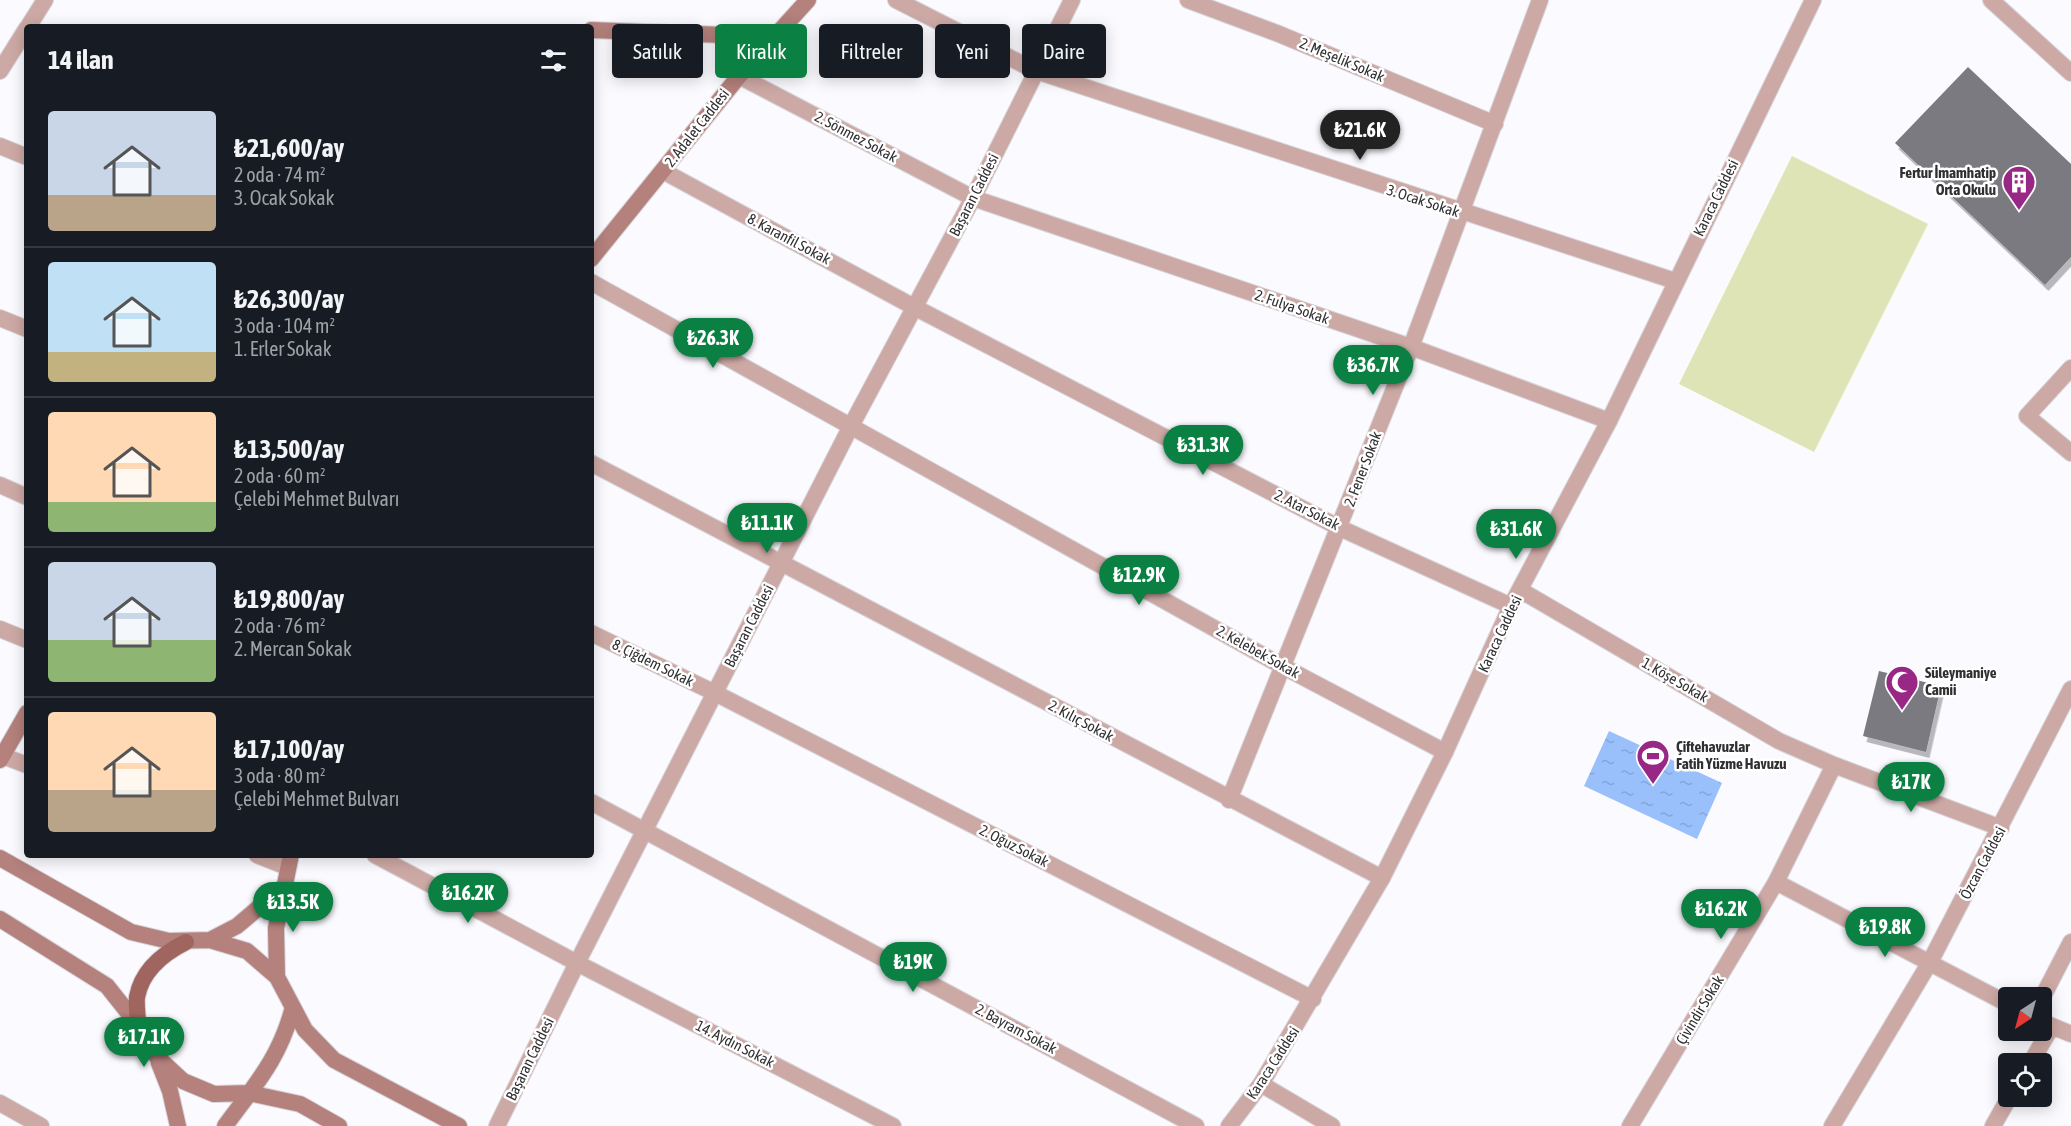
<!DOCTYPE html>
<html lang="tr">
<meta charset="utf-8">
<style>
:root{--surface:#171b24;--page:#20242c;--text:#f1f3f6;--muted:#9ea1a6;--line:#363941;--accent:#0b8043}
body{margin:0;font-family:"Asap Condensed",sans-serif;background:var(--page);color:var(--text);height:100vh;display:flex;flex-direction:column;font-size:22px;white-space:nowrap}
*{box-sizing:border-box;margin:0}
p{font-size:20px;color:var(--muted)}
.icon{flex:none;width:33px;height:33px;fill:none;stroke:currentColor;stroke-width:2;stroke-linecap:round;stroke-linejoin:round}
.map{position:relative;flex:1;overflow:hidden}
.side{position:absolute;left:24px;top:24px;width:570px;height:834px;display:flex;flex-direction:column;background:var(--surface);border-radius:6px;box-shadow:0 3px 15px #0003}
.side>*{flex:none}
.hud{position:absolute;left:612px;top:24px;width:570px;height:54px;display:flex;gap:12px}
.needle{width:39px;rotate:216deg}
.controls{position:absolute;left:1998px;top:987px;display:grid;gap:12px}
.controls a{display:grid;place-items:center;width:54px;height:54px;border-radius:6px;background:var(--surface);box-shadow:0 3px 15px #0003;font-size:30px}
.price{position:absolute;translate:-50% -51px;padding:0 14px;border-radius:21px;background:var(--accent);color:#fff;font-size:20px;line-height:39px;filter:drop-shadow(0 2px 3px #0008)}
.price::after{content:'';position:absolute;left:50%;top:36px;width:18px;height:14px;margin-left:-9px;background:inherit;clip-path:polygon(0 0,100% 0,50% 100%)}
.price.on{background:#222;color:#fff}
ul{padding:0;list-style:none}
li{display:flex;align-items:center;gap:18px;height:150px;padding:0 24px}
li+li{border-top:2px solid var(--line)}
li span{display:grid;place-items:center;flex:none;width:168px;height:120px;border-radius:6px;color:#555}
li>.icon{margin-inline-start:auto}
span .icon{width:72px;height:72px;fill:#fffc;stroke-width:1}
li b{font-size:26px}
h2{display:flex;justify-content:space-between;align-items:center;height:72px;padding:0 24px;font-size:26px}
.chip{padding:0 21px;border-radius:6px;background:var(--surface);box-shadow:0 3px 15px #0003;font-size:21px;line-height:54px}
.chip.on{background:var(--accent);color:#fff}
.map>svg:first-child{display:block}
.garden{fill:#dfe4b6}
.water{fill:url(#water-ripples)}
.building{fill:#7b7a81;filter:url(#shadow)}
.lines{fill:none;stroke-linecap:round;stroke-linejoin:round}
.minor-casing{stroke:#d6d5da;stroke-width:18}
.tertiary-casing{stroke:#d6d5da;stroke-width:18}
.secondary-casing{stroke:#d6d5da;stroke-width:18}
.primary-casing{stroke:#d6d5da;stroke-width:18}
.minor{stroke:#cda9a5;stroke-width:16}
.tertiary{stroke:#cda9a5;stroke-width:16}
.secondary{stroke:#b4817c;stroke-width:16}
.primary{stroke:#a1655f;stroke-width:16}
.labels{text-anchor:middle;stroke-width:5;stroke-linejoin:round;paint-order:stroke}
.street-label{font-size:15px;fill:#302f32;stroke:#fff}
.poi-label{font-size:15px;font-weight:bold;fill:#302f32;stroke:#fff;text-anchor:start}
</style>
<div class="map">
<svg width="2071" height="1126" viewBox="0 0 2071 1126">
<defs>
<pattern id="water-ripples" width="26" height="14" patternUnits="userSpaceOnUse" patternTransform="scale(1.5)"><rect width="26" height="14" fill="#99c0fa"/><path d="M2 4q2-2 4 0t4 0M15 11q2-2 4 0t4 0" fill="none" stroke="#84a5d7"/></pattern>
<filter id="shadow"><feDropShadow dx="3.5" dy="6" stdDeviation="0" flood-color="#0004"/></filter>
</defs>
<rect width="100%" height="100%" fill="#fbfaff"/>
<path class="garden" d="M1792,156L1928,224L1814,452L1679,384Z"/>
<path class="water" d="M1609,731L1722,783L1697,839L1584,786Z"/>
<path class="building" d="M1968,67L2071,164V257L2045,285L1895,143Z
M1879,671L1941,686L1926,752L1863,736Z"/>
<g class="lines">
<defs>
<path id="minor" d="M896,0L1036,71L1675,281
M1188,0L1279,34L1495,124
M1991,0L2071,73
M28,27L45,0
M0,71L27,28
M739,76L973,198L1411,347L1609,421
M0,146L27,157
M663,171L914,307L1340,528L1511,606
M591,282L1284,667L1445,752
M0,318L27,329
M2071,368L2027,416L2071,453
M591,463L1382,878
M0,485L27,497
M1520,590L1779,741L1834,765L2001,828
M0,629L27,640
M591,633L715,693L1313,999
M0,755L27,765
M1229,800L1411,347L1540,0
M591,802L1196,1126
M257,855L287,867
M375,855L577,963L893,1126
M1776,882L2008,1004
M2042,998L2071,942
M2042,1022L2071,1034
M2030,1064L2052,1026
M1261,1084L1332,1126
M0,1103L41,1126
M497,1126L577,963L851,426L973,198L1072,0
M1630,1126L1776,882L1834,765
M1993,1126L2010,1096"/>
<path id="tertiary" d="M1229,1126L1261,1084L1382,878L1445,752L1511,606L1609,421L1813,0
M1832,1126L1930,962L2071,689"/>
<path id="secondary" d="M591,30L774,37
M591,259L739,76L808,0
M0,760L27,713
M0,858L131,932L169,941L210,940L247,951L277,977L305,1030L334,1060L459,1126
M0,919L107,986L138,1025L157,1057L183,1081L214,1094L249,1093L300,1104L339,1126
M210,940L237,926L283,887
M277,977L276,928L291,855
M159,1063L170,1091L178,1126
M225,1126C255,1085 280,1058 293,1007"/>
<path id="primary" d="M138,1025C138,1016 136,1005 137,997C142,970 164,953 186,942"/>
</defs>
<use href="#minor" class="minor-casing"/>
<use href="#tertiary" class="tertiary-casing"/>
<use href="#secondary" class="secondary-casing"/>
<use href="#primary" class="primary-casing"/>
<use href="#minor" class="minor"/>
<use href="#tertiary" class="tertiary"/>
<use href="#secondary" class="secondary"/>
<use href="#primary" class="primary"/>
</g>
<defs>
<symbol id="building-pin" viewBox="-11 -11 22 30"><path d="M0 17L-7.5 6A9.5 9.5 0 1 1 7.5 6Z" fill="#992785" stroke="#fff"/><path d="M-4-6H4V6H1V3H-1V6H-4ZM-2.5-4.3h1.7v1.8h-1.7ZM.8-4.3h1.7v1.8H.8ZM-2.5-1h1.7V.8h-1.7ZM.8-1h1.7V.8H.8Z" fill="#fff"/></symbol>
<symbol id="mosque-pin" viewBox="-11 -11 22 30"><path d="M0 17L-7.5 6A9.5 9.5 0 1 1 7.5 6Z" fill="#992785" stroke="#fff"/><path d="M3.5-4.9A6 6 0 1 0 3.5 4.9A5 5 0 1 1 3.5-4.9Z" fill="#fff"/></symbol>
<symbol id="stadium-pin" viewBox="-11 -11 22 30"><path d="M0 17L-7.5 6A9.5 9.5 0 1 1 7.5 6Z" fill="#992785" stroke="#fff"/><path d="M0-5a6.5 5 0 1 0 0 10a6.5 5 0 1 0 0-10ZM-3.5-1.8h7v3.6h-7Z" fill="#fff"/></symbol>
</defs>
<g fill-rule="evenodd">
<use href="#building-pin" x="2000" y="163" width="38" height="52"/>
<use href="#mosque-pin" x="1883" y="663" width="38" height="52"/>
<use href="#stadium-pin" x="1634" y="737" width="38" height="52"/>
</g>
<g class="labels">
<g class="street-label">
<text transform="translate(1342 60) rotate(23)" y="5">2. Meşelik Sokak</text>
<text transform="translate(697 128) rotate(-52)" y="5">2. Adalet Caddesi</text>
<text transform="translate(856 137) rotate(28)" y="5">2. Sönmez Sokak</text>
<text transform="translate(974 195) rotate(-63)" y="5">Başaran Caddesi</text>
<text transform="translate(1716 198) rotate(-64)" y="5">Karaca Caddesi</text>
<text transform="translate(1423 201) rotate(18)" y="5">3. Ocak Sokak</text>
<text transform="translate(789 239) rotate(28)" y="5">8. Karanfil Sokak</text>
<text transform="translate(1292 307) rotate(19)" y="5">2. Fulya Sokak</text>
<text transform="translate(1363 469) rotate(-69)" y="5">2. Fener Sokak</text>
<text transform="translate(1307 510) rotate(27)" y="5">2. Atar Sokak</text>
<text transform="translate(749 626) rotate(-63)" y="5">Başaran Caddesi</text>
<text transform="translate(1500 634) rotate(-65)" y="5">Karaca Caddesi</text>
<text transform="translate(1258 652) rotate(29)" y="5">2. Kelebek Sokak</text>
<text transform="translate(653 663) rotate(26)" y="5">8. Çiğdem Sokak</text>
<text transform="translate(1675 680) rotate(30)" y="5">1. Köşe Sokak</text>
<text transform="translate(1081 721) rotate(28)" y="5">2. Kılıç Sokak</text>
<text transform="translate(1014 846) rotate(27)" y="5">2. Oğuz Sokak</text>
<text transform="translate(1983 863) rotate(-62)" y="5">Özcan Caddesi</text>
<text transform="translate(1700 1010) rotate(-59)" y="5">Çivindir Sokak</text>
<text transform="translate(1016 1029) rotate(28)" y="5">2. Bayram Sokak</text>
<text transform="translate(735 1044) rotate(27)" y="5">14. Aydın Sokak</text>
<text transform="translate(530 1059) rotate(-64)" y="5">Başaran Caddesi</text>
<text transform="translate(1273 1063) rotate(-57)" y="5">Karaca Caddesi</text>
</g>
<g class="poi-label">
<text x="1996" y="178" text-anchor="end">Fertur İmamhatip<tspan x="1996" dy="17">Orta Okulu</tspan></text>
<text x="1925" y="678">Süleymaniye<tspan x="1925" dy="17">Camii</tspan></text>
<text x="1676" y="752">Çiftehavuzlar<tspan x="1676" dy="17">Fatih Yüzme Havuzu</tspan></text>
</g>
</g>
</svg>
<div class="controls">
<a><svg class="needle" viewBox="-14 -14 28 28"><path d="M0-13l5 13h-10z" fill="#e53935"/><path d="M0 13l5-13h-10z" fill="#9ea1a6"/></svg></a>
<a><svg class="icon" aria-label="locate" viewBox="0 0 24 24"><circle cx="12" cy="12" r="6"/><path d="M12 2v4M12 18v4M2 12h4M18 12h4"/></svg></a>
</div>
<b class="price on" style="left:1360px;top:161px">₺21.6K</b>
<b class="price" style="left:713px;top:369px">₺26.3K</b>
<b class="price" style="left:1373px;top:396px">₺36.7K</b>
<b class="price" style="left:1203px;top:476px">₺31.3K</b>
<b class="price" style="left:767px;top:554px">₺11.1K</b>
<b class="price" style="left:1516px;top:560px">₺31.6K</b>
<b class="price" style="left:1139px;top:606px">₺12.9K</b>
<b class="price" style="left:1911px;top:813px">₺17K</b>
<b class="price" style="left:468px;top:924px">₺16.2K</b>
<b class="price" style="left:293px;top:933px">₺13.5K</b>
<b class="price" style="left:1721px;top:940px">₺16.2K</b>
<b class="price" style="left:1885px;top:958px">₺19.8K</b>
<b class="price" style="left:913px;top:993px">₺19K</b>
<b class="price" style="left:144px;top:1068px">₺17.1K</b>
<div class="hud">
<a class="chip">Satılık</a>
<a class="chip on">Kiralık</a>
<a class="chip">Filtreler</a>
<a class="chip">Yeni</a>
<a class="chip">Daire</a>
</div>
<section class="side">
<h2>14 ilan<svg class="icon" aria-label="filters" viewBox="0 0 24 24"><path d="M4 7h16M4 17h16"/><circle cx="9" cy="7" r="2"/><circle cx="15" cy="17" r="2"/></svg></h2>
<ul>
<li><span style="background:linear-gradient(#c9d6e8 70%,#b9a48a 0)"><svg class="icon" aria-label="home" viewBox="0 0 24 24"><path d="M3 11l9-7 9 7M6 9v11h12V9"/></svg></span><div><b>₺21,600/ay</b><p>2 oda · 74 m²</p><p>3. Ocak Sokak</p></div></li>
<li><span style="background:linear-gradient(#bfe0f5 75%,#c2b280 0)"><svg class="icon" aria-label="home" viewBox="0 0 24 24"><path d="M3 11l9-7 9 7M6 9v11h12V9"/></svg></span><div><b>₺26,300/ay</b><p>3 oda · 104 m²</p><p>1. Erler Sokak</p></div></li>
<li><span style="background:linear-gradient(#ffd9b3 75%,#8fb573 0)"><svg class="icon" aria-label="home" viewBox="0 0 24 24"><path d="M3 11l9-7 9 7M6 9v11h12V9"/></svg></span><div><b>₺13,500/ay</b><p>2 oda · 60 m²</p><p>Çelebi Mehmet Bulvarı</p></div></li>
<li><span style="background:linear-gradient(#c9d6e8 65%,#8fb573 0)"><svg class="icon" aria-label="home" viewBox="0 0 24 24"><path d="M3 11l9-7 9 7M6 9v11h12V9"/></svg></span><div><b>₺19,800/ay</b><p>2 oda · 76 m²</p><p>2. Mercan Sokak</p></div></li>
<li><span style="background:linear-gradient(#ffd9b3 65%,#b9a48a 0)"><svg class="icon" aria-label="home" viewBox="0 0 24 24"><path d="M3 11l9-7 9 7M6 9v11h12V9"/></svg></span><div><b>₺17,100/ay</b><p>3 oda · 80 m²</p><p>Çelebi Mehmet Bulvarı</p></div></li>
</ul>
</section>
</div>
